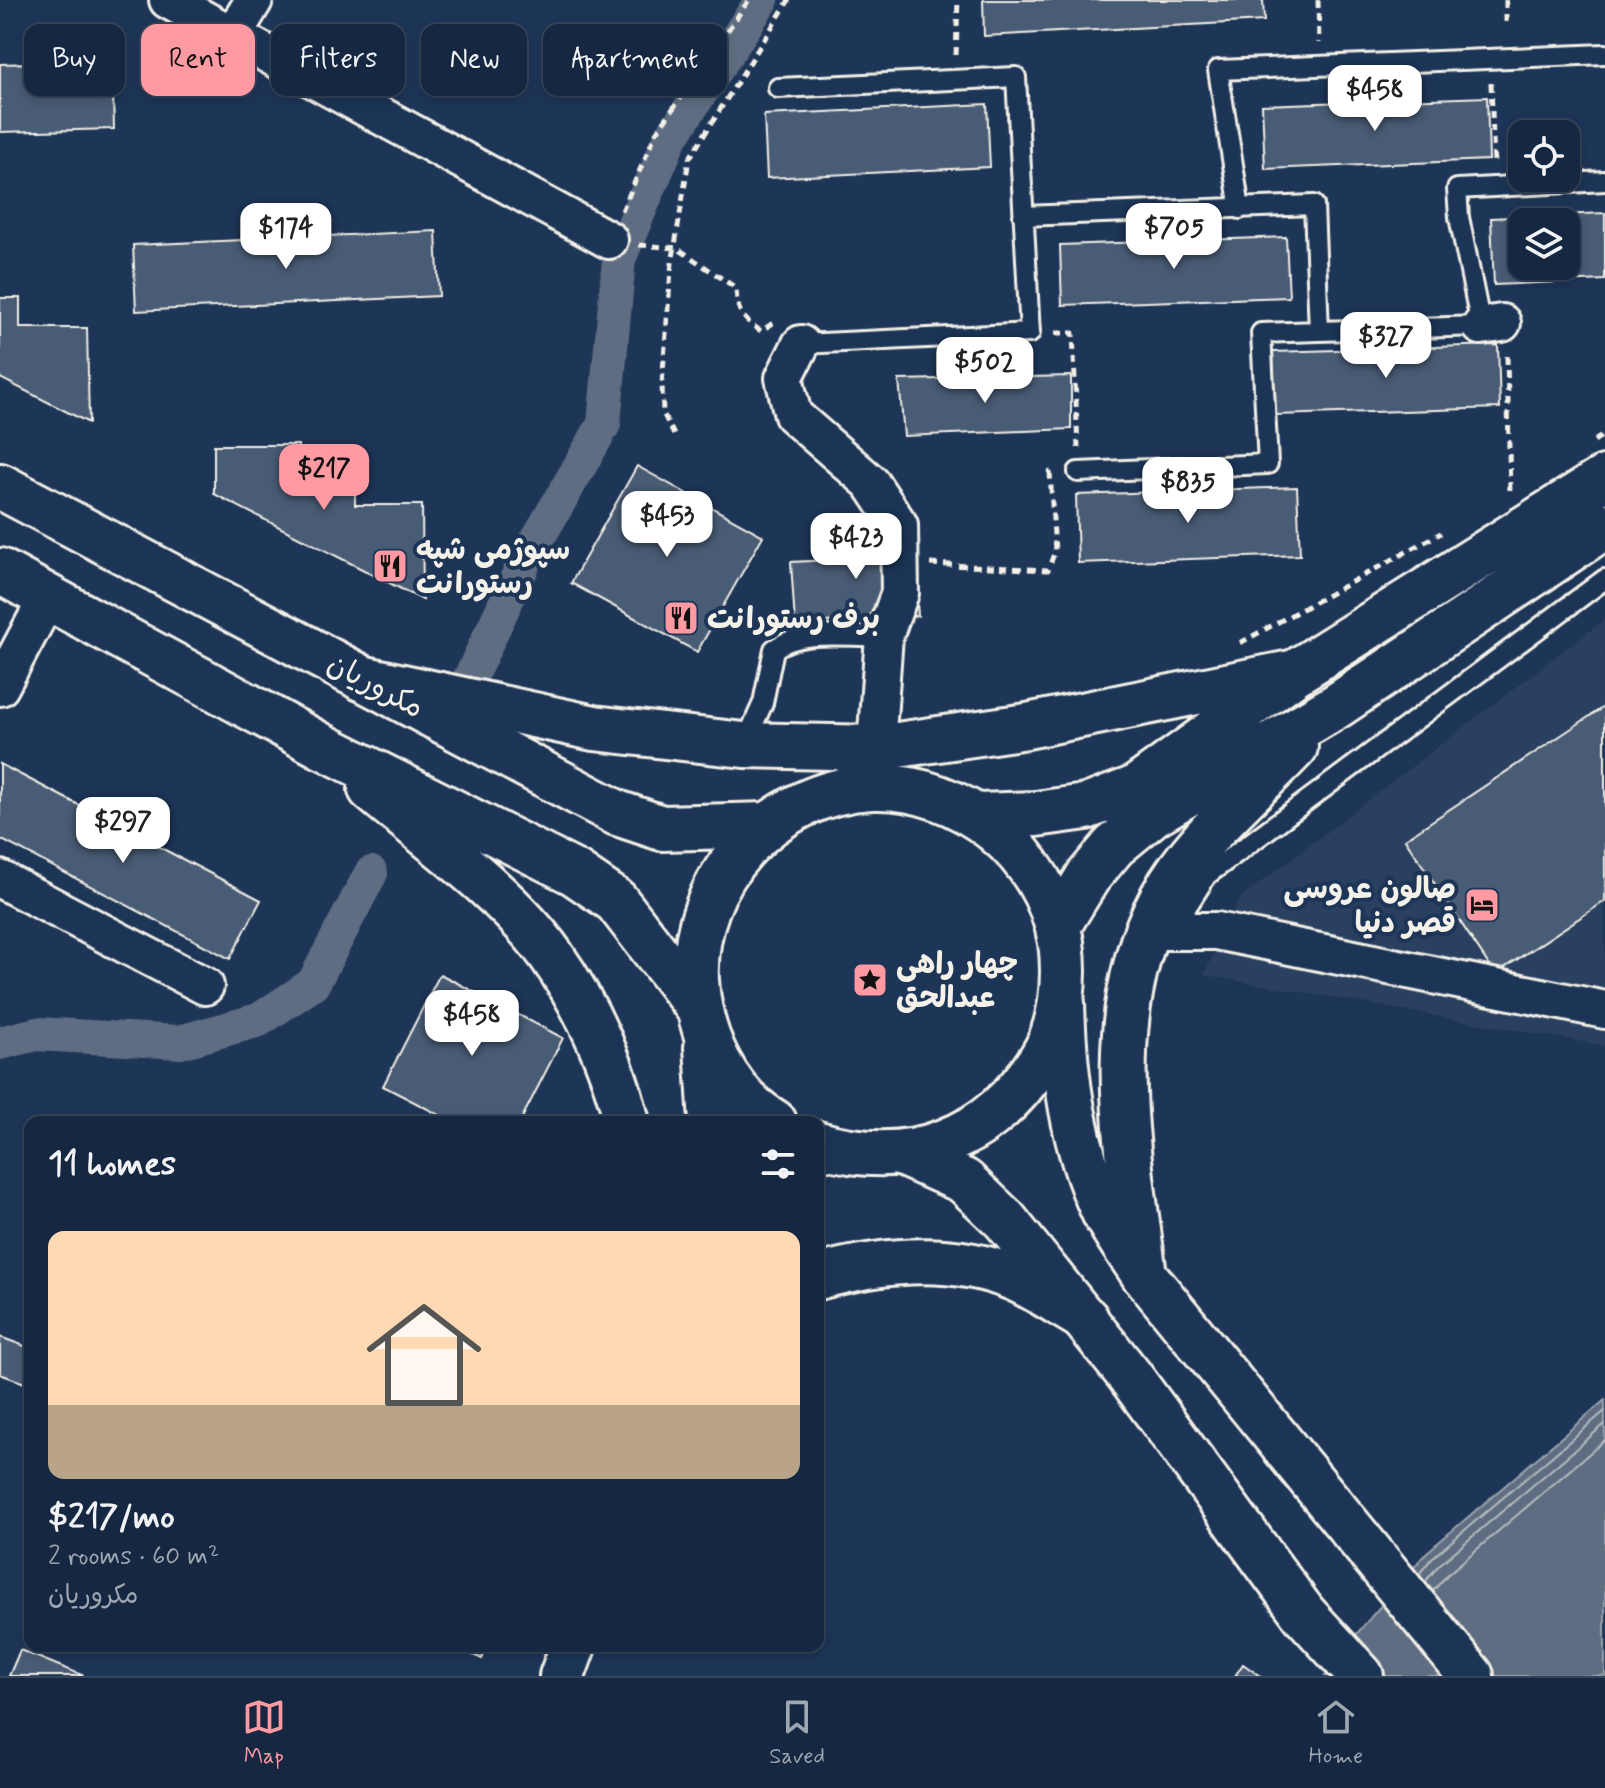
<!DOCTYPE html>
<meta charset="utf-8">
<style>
:root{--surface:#162841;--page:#23344c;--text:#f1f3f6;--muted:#9ea6b1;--line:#35445a;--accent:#ff9aa2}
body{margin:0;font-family:Mynerve,"Playpen Sans Arabic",sans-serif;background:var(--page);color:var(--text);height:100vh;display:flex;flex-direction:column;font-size:30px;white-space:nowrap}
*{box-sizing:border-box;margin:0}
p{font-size:26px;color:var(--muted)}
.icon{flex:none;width:44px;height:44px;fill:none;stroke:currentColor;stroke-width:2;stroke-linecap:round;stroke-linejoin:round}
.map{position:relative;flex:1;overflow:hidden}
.sheet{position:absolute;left:24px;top:1116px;width:800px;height:536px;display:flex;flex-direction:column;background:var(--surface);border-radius:16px;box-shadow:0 4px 12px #0003,0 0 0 2px var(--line)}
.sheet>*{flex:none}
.top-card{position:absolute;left:24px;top:24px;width:800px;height:72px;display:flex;gap:16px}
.controls{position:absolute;left:1508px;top:120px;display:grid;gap:16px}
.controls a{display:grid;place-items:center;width:72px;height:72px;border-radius:16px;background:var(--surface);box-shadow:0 4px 12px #0003,0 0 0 2px var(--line);font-size:40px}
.price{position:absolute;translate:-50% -68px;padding:0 18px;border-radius:16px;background:#fff;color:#222;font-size:26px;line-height:52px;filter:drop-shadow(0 2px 4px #0008)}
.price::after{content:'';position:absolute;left:50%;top:48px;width:24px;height:18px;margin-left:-12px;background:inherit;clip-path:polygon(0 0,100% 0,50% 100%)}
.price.selected{background:var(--accent);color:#111}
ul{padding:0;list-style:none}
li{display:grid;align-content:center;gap:16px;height:424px;padding:0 24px}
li+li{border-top:2px solid var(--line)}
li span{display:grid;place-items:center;height:248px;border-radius:16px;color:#555}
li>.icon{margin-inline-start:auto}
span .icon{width:144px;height:144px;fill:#fffc;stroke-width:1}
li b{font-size:34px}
h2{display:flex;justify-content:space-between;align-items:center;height:96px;padding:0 24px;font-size:34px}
.chip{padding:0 28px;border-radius:16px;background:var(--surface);box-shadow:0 4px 12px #0003,0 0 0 2px var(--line);font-size:28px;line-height:72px}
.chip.selected{background:var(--accent);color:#111}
.tabs{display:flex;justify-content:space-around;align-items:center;height:112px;border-top:2px solid var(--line);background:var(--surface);font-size:22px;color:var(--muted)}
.tabs a{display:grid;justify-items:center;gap:4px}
.tabs .selected{color:var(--accent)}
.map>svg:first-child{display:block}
.built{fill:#2a4060}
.water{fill:#5e6d82;stroke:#9aa2ab;stroke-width:2}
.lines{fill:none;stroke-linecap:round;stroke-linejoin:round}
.shore{stroke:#b8bcbf;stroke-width:2}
.canal{stroke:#5e6d82;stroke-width:34}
.building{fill:#485b74;stroke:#f4f1e8;stroke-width:2;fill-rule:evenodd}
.service-casing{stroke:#f4f1e8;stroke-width:24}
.minor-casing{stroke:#f4f1e8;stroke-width:42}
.secondary-casing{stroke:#f4f1e8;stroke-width:50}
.primary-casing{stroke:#f4f1e8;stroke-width:50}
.trunk-casing{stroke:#f4f1e8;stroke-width:50}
.path{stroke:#f4f1e8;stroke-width:5;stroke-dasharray:8 6;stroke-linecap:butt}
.service{stroke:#1d3557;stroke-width:18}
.minor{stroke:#1d3557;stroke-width:36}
.secondary{stroke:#1d3557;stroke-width:44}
.primary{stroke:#1d3557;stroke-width:44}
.trunk{stroke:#1d3557;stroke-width:44}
.labels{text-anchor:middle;stroke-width:8;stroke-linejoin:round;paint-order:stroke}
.poi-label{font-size:30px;font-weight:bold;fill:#f4f1e8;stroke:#1d3557;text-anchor:start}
.street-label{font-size:30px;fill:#f4f1e8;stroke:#1d3557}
</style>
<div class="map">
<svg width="1605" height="1676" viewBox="0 0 1605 1676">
<rect width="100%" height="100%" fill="#1d3557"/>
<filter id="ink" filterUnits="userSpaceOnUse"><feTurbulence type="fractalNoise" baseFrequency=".0125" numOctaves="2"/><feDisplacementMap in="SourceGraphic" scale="16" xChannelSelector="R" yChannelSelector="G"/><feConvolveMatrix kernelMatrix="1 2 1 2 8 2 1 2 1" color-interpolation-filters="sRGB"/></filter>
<g filter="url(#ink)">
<path class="built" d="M1605,619V1046L1204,975L1240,898Z"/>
<path class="water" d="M1605,1400V1676H1325L1335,1659L1426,1553Z"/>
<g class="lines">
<path class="shore" d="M1419,1574L1432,1558L1605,1411
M1425,1582L1439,1565L1605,1424
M1433,1591L1448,1574L1605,1440"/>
<path class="canal" d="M462,695L526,559L604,424L619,259L670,139L762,0
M0,1043L37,1034L180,1042L259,1020L313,984L371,873"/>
</g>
<path class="building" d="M983,0H1263L1264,21L984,36Z
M112,61L114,129L0,132V64Z
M1487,97L1489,160L1265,169L1262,105Z
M987,104L990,167L767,178L764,115Z
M1605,213V280L1494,285L1491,218ZM1522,222H1566V266H1522Z
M436,231L439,296L136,311L133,245Z
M1286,237L1289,297L1062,305L1060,245Z
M0,298H20V328H87L89,423L0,378Z
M1498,345L1500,408L1275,415L1273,352Z
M1071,376V429L904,436L899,380Z
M214,445H298V474H355V505H422L423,600L214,494Z
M637,466L763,536L697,652L571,583Z
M1297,487L1300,555L1078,563L1076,495Z
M885,530L914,555L918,616L795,624L791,562L830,560L828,533Z
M1605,706V901L1495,974L1405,839Z
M0,764L261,900L230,959L0,839Z
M440,974L563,1038L520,1122H453L383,1086Z
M0,1337L30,1348V1385L0,1374Z
M453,1646H488L482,1659Z
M20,1650L84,1676H9Z
M1243,1664L1260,1676H1235Z"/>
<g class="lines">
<defs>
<path id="service" d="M778,88L1016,77L1030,333L801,344
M1240,209L1218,70L1605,54
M1023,216L1314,205L1319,331L1481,326L1459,217L1457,189L1605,181
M1078,472L1268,464L1261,333L1319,331
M745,743L763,703L774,649C802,628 851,638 884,636
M1172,930L1207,875L1605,579"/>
<path id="minor" d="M168,0L609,240
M233,35L254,0
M1481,326L1502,323
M801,344L784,378L793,415L871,483L899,525L900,593L884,636L874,774
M0,687L48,597
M0,879L205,986
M1150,931H1216L1605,1010"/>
<path id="secondary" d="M1062,1003C1064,1076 1073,1146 1104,1212C1115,1234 1131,1255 1144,1275L1471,1676
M903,1154L964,1181L1005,1220L1129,1375L1304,1614L1361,1676"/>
<path id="primary" d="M0,486L617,813L662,828L767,825
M0,571L320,745L575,873L616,901L697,1006
M371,789C427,837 509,895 551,955C587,1006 612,1062 627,1122
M707,1047L712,1122
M774,1122C725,1094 699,1034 696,980C691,880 771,792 872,787C962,784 1046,853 1061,942C1066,978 1062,1027 1041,1059C989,1141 910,1170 818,1144
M818,1277C883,1259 953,1252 1016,1279C1040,1290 1063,1306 1086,1319
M562,1676L573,1646"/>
<path id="trunk" d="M361,678L594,728L744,745L877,748L1027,726L1296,672
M978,816L1036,814L1086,807L1136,788L1296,672L1605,478
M1058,926L1088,877L1114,846L1153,814L1335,707L1605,526
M1144,1275C1128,1151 1100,1014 1162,898C1193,840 1251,794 1295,747"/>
</defs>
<use href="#service" class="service-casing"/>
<use href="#minor" class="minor-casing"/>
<use href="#secondary" class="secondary-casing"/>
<use href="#primary" class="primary-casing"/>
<use href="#trunk" class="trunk-casing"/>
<path class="path" d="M1318,0L1319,43
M1506,0V23
M956,55L958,0
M1491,83L1494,165
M622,211L656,133L749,0
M639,245L677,248L736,288C737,311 741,318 761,331L773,323
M1055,333H1073L1078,448
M1507,356L1510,494
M674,435L663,413L662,384L671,270L689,159L789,0
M1594,441L1605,434
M930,564L1048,570L1055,551L1050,472H1055
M1240,643L1441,533"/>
<use href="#service" class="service"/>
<use href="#minor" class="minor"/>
<use href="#secondary" class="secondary"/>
<use href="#primary" class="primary"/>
<use href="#trunk" class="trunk"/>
</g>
</g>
<defs>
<symbol id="restaurant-square" viewBox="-11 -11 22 22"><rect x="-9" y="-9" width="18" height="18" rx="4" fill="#ff9aa2" stroke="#1d3557"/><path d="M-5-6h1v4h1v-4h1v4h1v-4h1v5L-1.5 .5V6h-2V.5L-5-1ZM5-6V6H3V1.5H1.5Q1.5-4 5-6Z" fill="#111"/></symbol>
<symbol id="hotel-square" viewBox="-11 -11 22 22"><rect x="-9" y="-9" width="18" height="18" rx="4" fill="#ff9aa2" stroke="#1d3557"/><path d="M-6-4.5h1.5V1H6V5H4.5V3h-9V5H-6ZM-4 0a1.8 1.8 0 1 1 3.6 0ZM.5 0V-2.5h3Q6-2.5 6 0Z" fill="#111"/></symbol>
<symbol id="sight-square" viewBox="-11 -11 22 22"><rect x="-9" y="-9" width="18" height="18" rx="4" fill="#ff9aa2" stroke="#1d3557"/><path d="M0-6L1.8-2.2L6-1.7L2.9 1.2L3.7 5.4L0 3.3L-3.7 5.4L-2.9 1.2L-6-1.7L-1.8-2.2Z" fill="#111"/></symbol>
</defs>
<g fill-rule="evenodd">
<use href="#restaurant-square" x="370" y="546" width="40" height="40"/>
<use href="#restaurant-square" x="661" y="598" width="40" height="40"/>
<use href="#hotel-square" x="1462" y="885" width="40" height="40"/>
<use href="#sight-square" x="850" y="960" width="40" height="40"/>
</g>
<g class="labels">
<g class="poi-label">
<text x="416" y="559">سپوژمی شپه<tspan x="416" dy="34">رستورانت</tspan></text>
<text x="707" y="628">برف رستورانت</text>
<text x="1456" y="898" text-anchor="end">صالون عروسی<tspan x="1456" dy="34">قصر دنیا</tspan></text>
<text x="896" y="973">چهار راهی<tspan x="896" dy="34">عبدالحق</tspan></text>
</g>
<g class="street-label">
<text transform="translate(376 685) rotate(28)" y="10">مکروریان</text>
</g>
</g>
</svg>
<div class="controls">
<a><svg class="icon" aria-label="locate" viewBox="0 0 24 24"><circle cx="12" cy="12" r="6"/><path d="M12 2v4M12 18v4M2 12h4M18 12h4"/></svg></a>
<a><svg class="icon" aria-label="layers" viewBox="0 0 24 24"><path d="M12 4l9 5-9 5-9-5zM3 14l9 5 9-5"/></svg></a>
</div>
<b class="price" style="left:1375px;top:133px">$458</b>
<b class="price" style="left:286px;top:271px">$174</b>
<b class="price" style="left:1174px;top:271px">$705</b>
<b class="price" style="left:1386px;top:380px">$327</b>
<b class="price" style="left:985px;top:405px">$502</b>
<b class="price selected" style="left:324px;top:512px">$217</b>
<b class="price" style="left:1188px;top:525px">$835</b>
<b class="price" style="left:667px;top:559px">$453</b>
<b class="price" style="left:856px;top:581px">$423</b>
<b class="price" style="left:123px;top:865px">$297</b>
<b class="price" style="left:472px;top:1058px">$458</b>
<div class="top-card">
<a class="chip">Buy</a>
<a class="chip selected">Rent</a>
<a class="chip">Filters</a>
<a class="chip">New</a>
<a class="chip">Apartment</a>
</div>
<section class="sheet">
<h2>11 homes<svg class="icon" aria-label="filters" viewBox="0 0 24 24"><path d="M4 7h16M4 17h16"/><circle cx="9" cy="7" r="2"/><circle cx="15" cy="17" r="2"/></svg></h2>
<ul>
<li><span style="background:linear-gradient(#ffd9b3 70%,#b9a48a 0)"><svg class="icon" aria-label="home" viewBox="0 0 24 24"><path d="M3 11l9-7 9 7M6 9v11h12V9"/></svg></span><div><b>$217/mo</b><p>2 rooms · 60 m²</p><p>مکروریان</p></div></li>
</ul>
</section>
</div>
<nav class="tabs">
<a class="selected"><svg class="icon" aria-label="map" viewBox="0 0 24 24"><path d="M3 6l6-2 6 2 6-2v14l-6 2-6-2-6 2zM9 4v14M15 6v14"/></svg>Map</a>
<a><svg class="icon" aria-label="saved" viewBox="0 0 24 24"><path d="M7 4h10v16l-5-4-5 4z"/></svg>Saved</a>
<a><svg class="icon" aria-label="home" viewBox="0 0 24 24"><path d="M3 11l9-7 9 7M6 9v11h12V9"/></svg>Home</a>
</nav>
